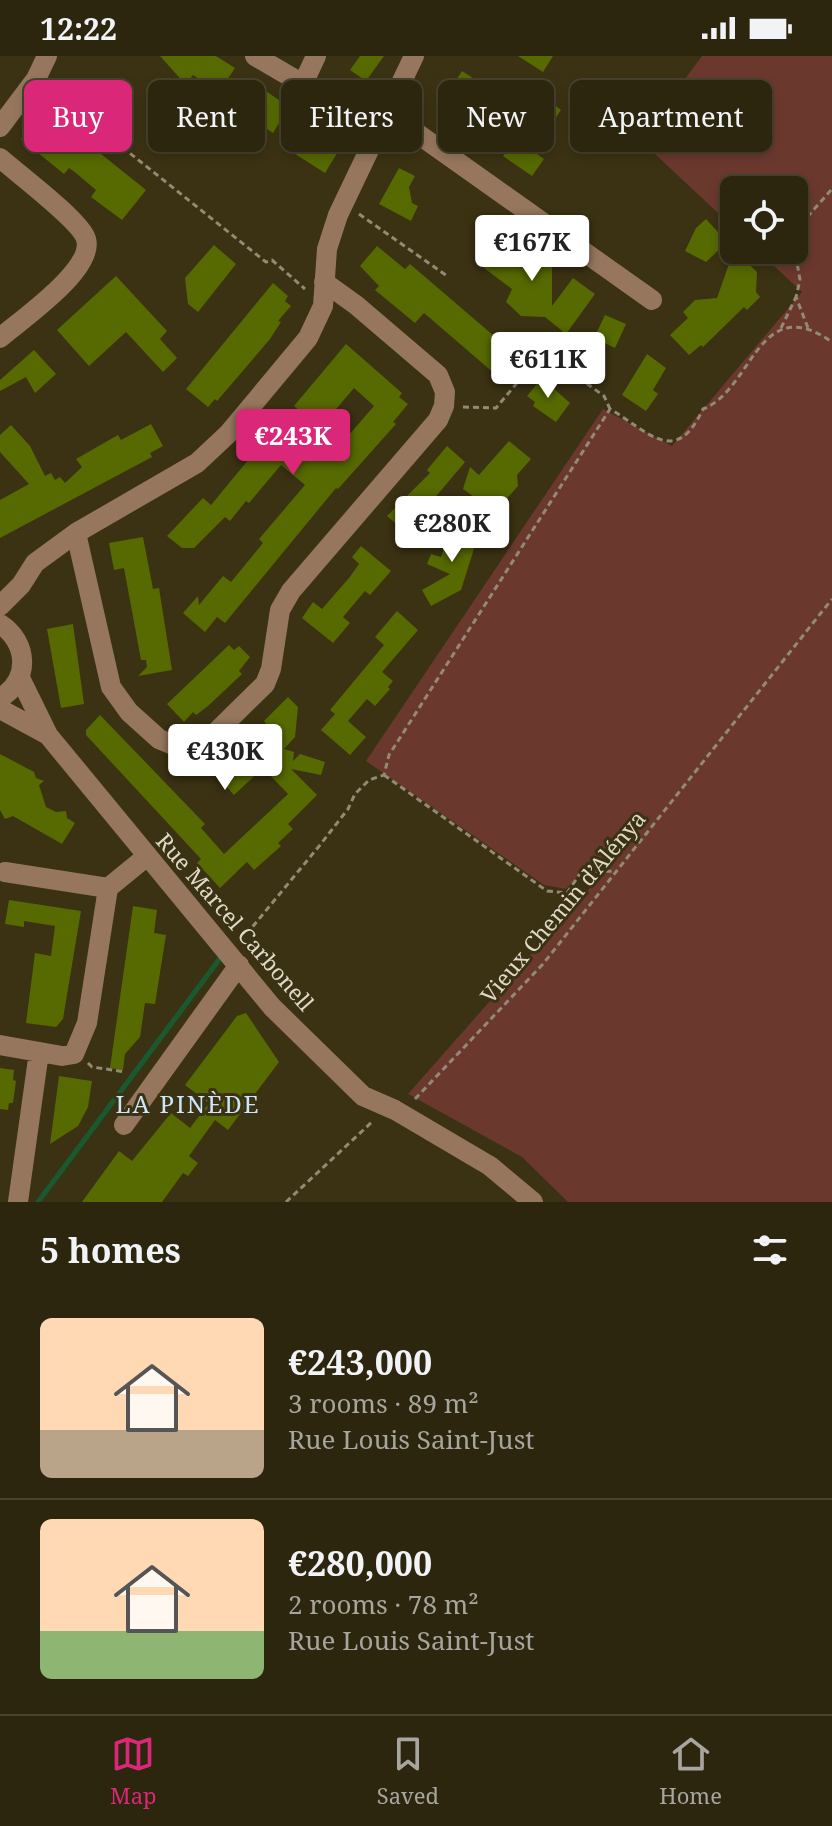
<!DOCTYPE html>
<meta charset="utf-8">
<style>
:root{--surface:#2c260e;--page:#342e17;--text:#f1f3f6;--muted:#a6a59e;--line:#48432e;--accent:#db2777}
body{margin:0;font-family:"Noto Serif",serif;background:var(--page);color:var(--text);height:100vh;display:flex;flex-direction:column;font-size:30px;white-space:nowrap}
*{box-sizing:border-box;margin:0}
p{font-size:26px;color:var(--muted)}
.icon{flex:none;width:44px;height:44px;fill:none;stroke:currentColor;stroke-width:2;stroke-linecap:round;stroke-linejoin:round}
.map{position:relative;height:1146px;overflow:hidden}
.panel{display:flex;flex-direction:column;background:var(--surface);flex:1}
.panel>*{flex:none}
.guide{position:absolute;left:24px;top:24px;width:784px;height:72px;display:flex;gap:16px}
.fabs{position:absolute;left:720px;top:120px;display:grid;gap:16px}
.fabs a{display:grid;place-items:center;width:88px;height:88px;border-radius:12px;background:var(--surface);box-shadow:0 4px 12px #0003,0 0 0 2px var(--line);font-size:40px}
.price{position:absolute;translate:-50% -68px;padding:0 18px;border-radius:8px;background:#fff;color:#222;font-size:26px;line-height:52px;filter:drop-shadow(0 2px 4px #0008)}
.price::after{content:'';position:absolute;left:50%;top:48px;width:24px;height:18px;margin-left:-12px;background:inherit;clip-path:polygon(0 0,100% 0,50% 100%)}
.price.on{background:var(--accent);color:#fff}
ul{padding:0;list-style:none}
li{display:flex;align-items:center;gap:24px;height:200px;padding:0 40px}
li+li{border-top:2px solid var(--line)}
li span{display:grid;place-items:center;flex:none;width:224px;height:160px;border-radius:12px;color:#555}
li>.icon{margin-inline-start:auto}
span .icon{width:96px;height:96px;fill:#fffc;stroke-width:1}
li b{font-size:34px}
h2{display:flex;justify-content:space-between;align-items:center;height:96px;padding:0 40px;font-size:34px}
.tag{padding:0 28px;border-radius:12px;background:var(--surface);box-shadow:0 4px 12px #0003,0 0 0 2px var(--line);font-size:28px;line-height:72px}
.tag.on{background:var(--accent);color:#fff}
.status{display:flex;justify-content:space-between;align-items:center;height:56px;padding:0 40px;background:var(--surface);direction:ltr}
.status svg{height:22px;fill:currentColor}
.tab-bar{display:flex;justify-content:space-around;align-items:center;height:112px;border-top:2px solid var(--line);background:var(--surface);font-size:22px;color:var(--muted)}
.tab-bar a{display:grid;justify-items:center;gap:4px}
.tab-bar .on{color:var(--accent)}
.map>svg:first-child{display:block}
.green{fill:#6b382e}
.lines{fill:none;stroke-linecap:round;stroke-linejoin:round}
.stream{stroke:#185930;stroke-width:5}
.building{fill:#566a01}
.path{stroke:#928a73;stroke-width:3;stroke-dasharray:6 4;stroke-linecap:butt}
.minor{stroke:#96775d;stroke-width:20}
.labels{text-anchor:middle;stroke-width:6;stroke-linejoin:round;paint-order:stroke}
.street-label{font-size:22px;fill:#dfd9c8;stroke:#3b3213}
.neighbourhood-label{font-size:24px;letter-spacing:2px;fill:#cce6fb;stroke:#3b3213}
</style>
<div class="status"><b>12:22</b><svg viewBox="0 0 49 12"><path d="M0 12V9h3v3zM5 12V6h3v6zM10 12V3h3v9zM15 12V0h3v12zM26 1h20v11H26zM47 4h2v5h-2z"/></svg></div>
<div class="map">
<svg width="832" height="1146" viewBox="0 0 832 1146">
<rect width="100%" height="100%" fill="#3b3213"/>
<path class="green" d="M702,0H832V1146H568L522,1101L408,1038L610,809H588L566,833L544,829L366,705L603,353L672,390L802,236L757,194H794V134H734V172L640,84Z"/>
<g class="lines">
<path class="stream" d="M38,1146L221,901"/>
</g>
<path class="building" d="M160,0H216L235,12L219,36L193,19L186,29Z
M360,0H384L366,25L350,14Z
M518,0H553L543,16Z
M462,15L484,29L474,43L478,45L463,67L439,51Z
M260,31L289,51L273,77L243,57Z
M544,41L561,54L533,95L544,103L532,120L503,100Z
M42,58L71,82L75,77L146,134L122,164L91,141L96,134L76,117L69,112L64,118L21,83Z
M306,73L315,79L319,74L342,89L325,117L292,96Z
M399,112L415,120L409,131L412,147L418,150L411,165L379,148Z
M706,163L727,186L706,206L685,195L696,172Z
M494,164L507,173L518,209L552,208V250L573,222L595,238L566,278L545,261L521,260L506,246L512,233L484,212L486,208L478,203L485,193L481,190L489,179L486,177Z
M214,189L236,208L198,256L188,248L185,222Z
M377,190L405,213L410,208L501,286L503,283L523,300L505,321L497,315L495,318L424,257L415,267L375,234L379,230L360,210Z
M734,194L757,216L756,236L760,241L747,254L744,251L703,291L701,289L689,299L670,279L688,262L683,256L695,244L717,242Z
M116,220L167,275L160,283L177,302L163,316L126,276L89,310L57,274Z
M273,227L288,240L285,245L291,250L278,265L281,266L270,283L217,345L215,343L208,351L186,333Z
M605,259L626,268L615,292L594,282Z
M346,288L402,337L399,341L408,348L393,366L396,368L338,433L336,432L225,567L217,561L205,576L183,557L198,540L199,549L223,520L231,526L263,487L259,483L305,429L281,409L249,447L246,445L230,465L225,461L194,492H182L167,480L203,442L211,449L277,369L318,404L343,375L348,380L374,350L354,332L320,372L294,350Z
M34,294L56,318L35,337L26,321L0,335V324Z
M647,298L666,312L653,334L658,338L646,355L622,339Z
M542,322L570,347L556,366L533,350L535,346L527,340Z
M151,368L163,390L150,397L152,401L0,482V444L29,428L0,396V379L11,369L30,390L45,420L51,417L55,424L60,421L65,427L82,411L76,403L118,379L121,384Z
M509,385L531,403L517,419L518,430L495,456L463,433L470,411L479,419Z
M447,390L465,406L406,476L387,460L430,417L427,414Z
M452,468L479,477L461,534L431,550L422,534L450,518L427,508L431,498L441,501Z
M143,481L153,533L159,532L172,614L138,620L147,611L146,604H141L124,512L114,514L109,487Z
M361,490L391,515L370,539L365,535L343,561L350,567L333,587L302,562L313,546L322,553L349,522L359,508L352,501Z
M397,555L418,574L382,616L393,625L388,631L390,633L375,650L367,643L348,665L366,681L350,699L321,674L335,658L330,654L384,589L375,581Z
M73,568L84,648L61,652L47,573Z
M229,589L234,594L239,590L250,601L239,615L242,618L208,650L196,659L193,656L184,666L167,648Z
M288,641L298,651L295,681L284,693L294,696L293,705L300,698L325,706L321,719L291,713L317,739L288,768L293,773L278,787L281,790L254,814L247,806L220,832L197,807L201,803L86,679V674L100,659L205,768L201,772L224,798L288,738L263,712L234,739L217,720L229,708L233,712L266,678L260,675L267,669L264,665Z
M0,698L34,716L36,722L44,725L39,729L46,751L56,756L66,755L67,762L75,767L62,788L13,760L5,763L0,754Z
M9,844L81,855L63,963L56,971L26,967L35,897L51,900L55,870L24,865V871L5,868Z
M133,850L157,854L154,877L166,879L155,948L145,947L140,981L125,998L123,1014L110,1012Z
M246,957L279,1006L228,1074L215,1064L189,1100L198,1107L188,1120L183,1117L162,1146H82L119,1095L132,1105L171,1057L190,1072L209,1047L185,1029L237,960Z
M0,1012L14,1014L13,1024L16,1025L13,1047H9L8,1054L0,1053Z
M59,1020L92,1025L88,1051L78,1070L50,1088Z"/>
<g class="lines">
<path class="path" d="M52,35L266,206L272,204L305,233
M359,158L447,220
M794,176L832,133
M794,189L800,224L796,241L808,272
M781,272L796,241
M463,351L496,352L543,296L604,340L610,353
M384,719L547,835L567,837L581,816L616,815
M240,886L320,789L348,753L355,738L369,724L384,719L389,699L610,353C650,377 676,411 703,353C753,334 758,234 832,286
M88,1007L92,1011L126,1016
M415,1043L543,908L832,543
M286,1146L373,1065"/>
<path class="minor" d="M255,0L378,72
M302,30L316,0
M387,56L652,244
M0,71L36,23L47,0
M0,102C17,117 81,165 86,183C95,213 22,263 0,282
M76,477L111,631L129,656L159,683L173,689L189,690L206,686L265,628L271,613L280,554L291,535L438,364L444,350L445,336L438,319L356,249L324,226
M0,550L21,529L35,507L76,477L197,407L229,377L308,282L323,250L327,193L338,159L414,0
M0,568C28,586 31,624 0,642
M20,622L48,679L272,951L363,1040L395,1054L490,1110L533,1146
M0,653L48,679
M5,816L108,832
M0,989L62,1000L74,998L87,967L108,832L146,801
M124,1069L239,909
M18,1146L39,996"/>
</g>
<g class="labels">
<g class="street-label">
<text transform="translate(563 851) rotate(-50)" y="8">Vieux Chemin d’Alénya</text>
<text transform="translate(235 866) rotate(49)" y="8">Rue Marcel Carbonell</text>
</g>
<g class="neighbourhood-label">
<text x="188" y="1057">LA PINÈDE</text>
</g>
</g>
</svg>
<div class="fabs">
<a><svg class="icon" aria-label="locate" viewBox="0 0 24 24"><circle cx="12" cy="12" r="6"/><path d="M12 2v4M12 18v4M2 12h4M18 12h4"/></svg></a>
</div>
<b class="price" style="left:532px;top:227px">€167K</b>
<b class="price" style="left:548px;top:344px">€611K</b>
<b class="price on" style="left:293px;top:421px">€243K</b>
<b class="price" style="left:452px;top:508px">€280K</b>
<b class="price" style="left:225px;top:736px">€430K</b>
<div class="guide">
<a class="tag on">Buy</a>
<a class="tag">Rent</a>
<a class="tag">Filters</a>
<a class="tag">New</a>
<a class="tag">Apartment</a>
</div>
</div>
<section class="panel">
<h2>5 homes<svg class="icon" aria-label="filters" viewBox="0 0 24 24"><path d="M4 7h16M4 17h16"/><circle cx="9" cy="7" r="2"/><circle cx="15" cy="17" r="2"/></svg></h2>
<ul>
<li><span style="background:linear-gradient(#ffd9b3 70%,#b9a48a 0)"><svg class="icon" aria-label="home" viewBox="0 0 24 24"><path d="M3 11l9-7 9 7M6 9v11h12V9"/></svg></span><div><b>€243,000</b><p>3 rooms · 89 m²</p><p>Rue Louis Saint-Just</p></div></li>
<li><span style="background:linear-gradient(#ffd9b3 70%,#8fb573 0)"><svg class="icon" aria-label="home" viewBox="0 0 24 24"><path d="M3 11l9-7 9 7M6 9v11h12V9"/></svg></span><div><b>€280,000</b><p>2 rooms · 78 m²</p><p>Rue Louis Saint-Just</p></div></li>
</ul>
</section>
<nav class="tab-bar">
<a class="on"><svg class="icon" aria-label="map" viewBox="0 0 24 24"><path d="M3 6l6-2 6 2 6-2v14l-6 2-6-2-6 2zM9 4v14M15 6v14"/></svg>Map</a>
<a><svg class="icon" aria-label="saved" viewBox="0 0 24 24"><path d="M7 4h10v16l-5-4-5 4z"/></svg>Saved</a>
<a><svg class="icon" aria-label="home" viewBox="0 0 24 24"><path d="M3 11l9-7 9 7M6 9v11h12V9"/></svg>Home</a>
</nav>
